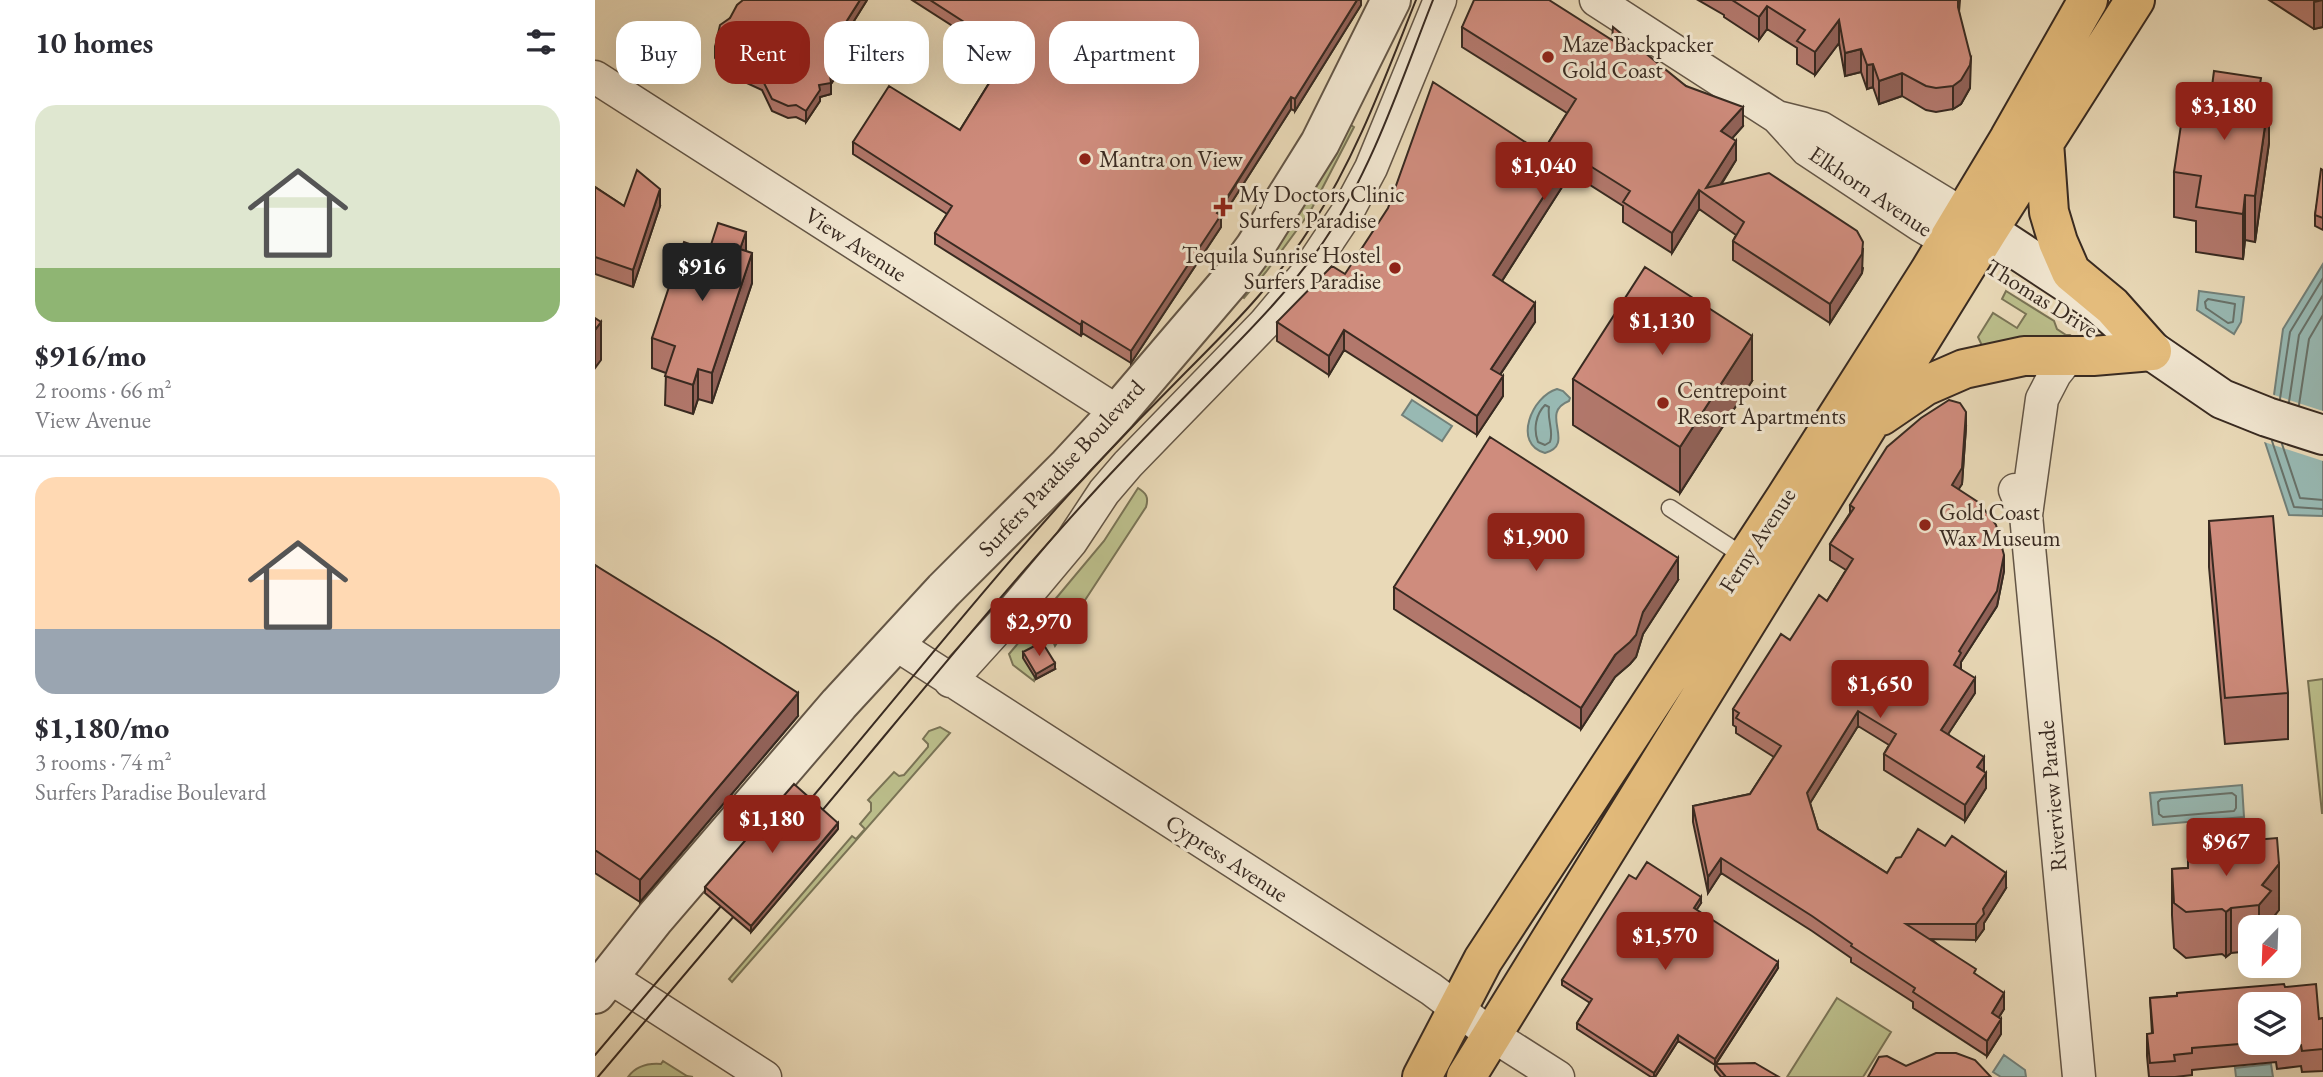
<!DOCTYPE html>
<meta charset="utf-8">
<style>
:root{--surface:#fff;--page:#f7f7f7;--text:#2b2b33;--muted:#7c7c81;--line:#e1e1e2;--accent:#8f2418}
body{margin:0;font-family:"EB Garamond",serif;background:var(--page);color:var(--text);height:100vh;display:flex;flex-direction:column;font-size:26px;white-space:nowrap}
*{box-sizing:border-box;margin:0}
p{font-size:23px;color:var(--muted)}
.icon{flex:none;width:38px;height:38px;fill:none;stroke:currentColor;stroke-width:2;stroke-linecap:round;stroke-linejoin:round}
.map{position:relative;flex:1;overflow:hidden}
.side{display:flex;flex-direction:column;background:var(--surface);width:595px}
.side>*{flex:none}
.guide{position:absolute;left:21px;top:21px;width:665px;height:63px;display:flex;gap:14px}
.needle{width:46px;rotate:203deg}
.tools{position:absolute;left:1643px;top:915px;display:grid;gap:14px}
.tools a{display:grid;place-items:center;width:63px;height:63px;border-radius:14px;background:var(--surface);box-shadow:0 7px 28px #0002;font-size:35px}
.price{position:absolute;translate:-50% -60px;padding:0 16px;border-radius:7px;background:var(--accent);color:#fff;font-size:23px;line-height:46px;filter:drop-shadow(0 2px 4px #0008)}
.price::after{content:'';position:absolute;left:50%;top:42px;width:21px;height:16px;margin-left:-10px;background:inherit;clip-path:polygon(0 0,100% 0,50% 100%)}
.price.current{background:#222;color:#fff}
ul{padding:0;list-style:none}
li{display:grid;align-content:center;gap:14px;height:371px;padding:0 35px}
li+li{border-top:2px solid var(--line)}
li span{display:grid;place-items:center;height:217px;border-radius:21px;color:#555}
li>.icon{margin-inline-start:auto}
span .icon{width:126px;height:126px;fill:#fffc;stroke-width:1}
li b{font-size:30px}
h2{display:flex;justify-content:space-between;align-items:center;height:84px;padding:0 35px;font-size:30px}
.chip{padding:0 24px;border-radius:21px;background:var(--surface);box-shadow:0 7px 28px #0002;font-size:24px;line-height:63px}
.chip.current{background:var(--accent);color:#fff}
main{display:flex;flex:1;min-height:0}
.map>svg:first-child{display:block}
.green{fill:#bbbe8b;stroke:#7a7456;stroke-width:2}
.water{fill:#98b9b3;stroke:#728079;stroke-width:2}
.pier{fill:#e9d9b7}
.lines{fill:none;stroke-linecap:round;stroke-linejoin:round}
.shore{stroke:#68726a;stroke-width:2}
.service-casing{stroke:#645646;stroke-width:19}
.minor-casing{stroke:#645646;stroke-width:35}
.tertiary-casing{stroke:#645646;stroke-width:42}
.secondary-casing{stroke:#382a21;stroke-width:42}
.trunk-casing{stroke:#382a21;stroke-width:42}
.service{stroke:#f1e6d0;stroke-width:16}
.minor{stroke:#f1e6d0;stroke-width:32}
.tertiary{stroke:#f1e6d0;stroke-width:38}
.secondary{stroke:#f1e6d0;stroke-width:38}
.trunk{stroke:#e4bc7c;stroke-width:38}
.tram{stroke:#382a21;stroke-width:2}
.wall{fill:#b2786c;stroke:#382a21;stroke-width:2;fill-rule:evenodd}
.shaded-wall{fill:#916258;stroke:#382a21;stroke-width:2}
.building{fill:#cf8c7d;stroke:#382a21;stroke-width:2}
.poi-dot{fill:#8f2418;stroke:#f1e6d0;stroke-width:2.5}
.labels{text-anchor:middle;stroke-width:6;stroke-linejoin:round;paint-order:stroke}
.poi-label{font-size:23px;fill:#382a21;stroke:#f1e6d0;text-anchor:start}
.street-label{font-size:23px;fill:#382a21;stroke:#f1e6d0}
</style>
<main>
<section class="side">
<h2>10 homes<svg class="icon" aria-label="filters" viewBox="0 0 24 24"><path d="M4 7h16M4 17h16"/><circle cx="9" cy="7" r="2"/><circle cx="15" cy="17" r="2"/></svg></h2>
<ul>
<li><span style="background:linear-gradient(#dfe7d0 75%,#8fb573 0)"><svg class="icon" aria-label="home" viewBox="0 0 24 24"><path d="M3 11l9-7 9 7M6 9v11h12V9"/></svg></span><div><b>$916/mo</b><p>2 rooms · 66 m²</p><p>View Avenue</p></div></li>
<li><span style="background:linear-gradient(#ffd9b3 70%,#9aa5b1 0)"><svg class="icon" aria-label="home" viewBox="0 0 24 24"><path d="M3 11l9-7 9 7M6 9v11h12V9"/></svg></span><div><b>$1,180/mo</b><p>3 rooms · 74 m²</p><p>Surfers Paradise Boulevard</p></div></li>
</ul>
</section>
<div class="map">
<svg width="1728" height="1077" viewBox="0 0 1728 1077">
<rect width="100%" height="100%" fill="#e9d9b7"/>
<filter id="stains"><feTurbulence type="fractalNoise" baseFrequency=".00286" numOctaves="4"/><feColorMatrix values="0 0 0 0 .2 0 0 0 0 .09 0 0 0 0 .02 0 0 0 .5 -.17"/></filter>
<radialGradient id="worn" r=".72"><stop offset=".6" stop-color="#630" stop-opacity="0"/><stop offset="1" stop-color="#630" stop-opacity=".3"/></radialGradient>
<path class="green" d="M751,122L759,127L715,212L671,272L649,298L644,295Z
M1411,291L1459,321L1462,329L1471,335H1475L1485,343L1390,352L1383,337L1398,313L1422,328L1431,314L1407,299Z
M543,488C551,493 554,497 551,507L460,646L447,615L509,541Z
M436,628L447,647L439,681L418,665L414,654Z
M1728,679V813H1727L1713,681Z
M345,727L355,733L137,982L134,979L257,836L261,839L270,829L265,824L276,811V803L273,800L299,772L304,776L309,775L333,747V744L328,739L334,731Z
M1242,998L1296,1032L1268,1077H1192Z
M68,1061L92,1076L98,1077H33C41,1066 53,1063 66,1064Z"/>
<path class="water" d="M1728,264V516L1694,515L1670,442L1672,417L1679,395L1688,329Z
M1604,291L1649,297L1646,322L1639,334L1602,310Z
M962,389L968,391L975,398L974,401C943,413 982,444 950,453C917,444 937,396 962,389Z
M817,400L857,426L847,441L807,415Z
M1647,785L1649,817L1558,825L1555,793Z
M1409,1055L1430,1070L1431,1077H1406L1398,1072Z
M1676,1064L1678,1077H1641L1640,1068Z"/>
<path class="pier" d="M1676,394L1728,411V461L1666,441L1668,417Z"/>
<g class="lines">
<path class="shore" d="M1613,299L1640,304L1638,322L1633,323L1611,308L1610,302Z
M1685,399L1695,332L1728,278
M1694,402L1704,335L1728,295
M950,405L954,407C952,420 959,431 955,442L950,445L943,442C938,429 941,414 950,405Z
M1704,405L1714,339L1728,315
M1677,441L1699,507L1728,509
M1687,444L1705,498L1728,500
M1637,793L1641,796V808L1639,811L1568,817L1564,814L1563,802L1566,799Z"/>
<defs>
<path id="service" d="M1075,508L1150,557"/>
<path id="minor" d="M1001,0L1182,117L1212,150L1325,225L1352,241
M0,77L523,412
M1182,117L1226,128L1369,215
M1420,490L1431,515L1484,1077
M1431,515L1447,399L1460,374L1475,355
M299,643L836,989L897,1035L963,1077
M355,681L414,616L476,542L509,492L533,464L669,324L711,274L753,211L776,168L845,0
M13,976L170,1077"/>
<path id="tertiary" d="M0,994L60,918L244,704L349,590L473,466L523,412L635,281L660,247L725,143L796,0"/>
<path id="secondary" d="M1369,215L1503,303L1557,351L1627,399L1672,417L1728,435"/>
<path id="trunk" d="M1449,142L1454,212L1463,242L1476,272L1517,306L1557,351
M1286,416L1330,386L1369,369L1429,356H1498L1557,351
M827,1077L888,960L1191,497L1334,272L1414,139L1493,0
M871,1077L1393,231L1540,0"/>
</defs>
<use href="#service" class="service-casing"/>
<use href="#minor" class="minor-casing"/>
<use href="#tertiary" class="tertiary-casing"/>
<use href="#secondary" class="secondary-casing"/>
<use href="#trunk" class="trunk-casing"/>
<use href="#service" class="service"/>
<use href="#minor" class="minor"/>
<use href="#tertiary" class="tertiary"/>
<use href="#secondary" class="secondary"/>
<use href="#trunk" class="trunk"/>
<path class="tram" d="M203,814C301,699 395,579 498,468C528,436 559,404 590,373C636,327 682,281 717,225C762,155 790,77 821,0
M215,825C311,711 406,593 507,483C542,445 578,409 614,372C655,330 696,289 729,241C778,168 806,81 838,0
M0,1055L138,892
M3,1077L150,903"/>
</g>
<path class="wall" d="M272,0L239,53L246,69L236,84V94L225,97V101L211,122L201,117L193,118L177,111L167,90L130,73L120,58V47L135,18Z
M317,0H766V5L700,111L696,109L626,219V227L536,363L487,333L486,336L340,244V233L352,214L258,154V142L365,130L409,59Z
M1103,0H1365L1364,12L1375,88L1366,104L1358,109L1341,112L1331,110L1307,96L1284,104L1278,87L1272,89L1266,72L1250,76L1244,43L1220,75L1202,64V48L1172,29L1164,40L1129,17V15Z
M1674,0H1728V27L1719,29Z
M867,27L1017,40L1091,86L1148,126L1137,138L1141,160L1126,185L1268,268L1267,273L1235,323L1138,260V241L1141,235L1104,209L1077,253L1028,222V206L976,173L907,281L940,322L905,375L908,396L882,435L749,350L734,375L682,341V322L750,274L947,153L972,113L867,47Z
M1666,97L1674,143L1660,242L1650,240L1648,259L1601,252V221L1579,217V172L1615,102Z
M1728,170V230L1720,226V215Z
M0,187L29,206H65L38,287L0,274Z
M114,251H151L157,283L117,403L103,399L98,414L70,405L71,373L57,368V338Z
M978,379L1157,381L1085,493L978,425Z
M1371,427L1367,484L1363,489L1409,571L1402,606L1366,662V669L1380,693L1353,734L1389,771L1391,788L1370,821L1289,770V754L1294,745L1263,726L1215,803L1223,829L1292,873L1411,888L1389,923V929L1381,940L1336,939L1381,975L1409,1009L1404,1017L1406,1034L1392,1056L1318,1008V1002L1256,962V958L1217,931L1126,873L1113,893L1098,822V806L1155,794L1179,757L1141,733V727L1138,725V709L1195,640L1232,601L1251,570L1235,560V544L1255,513V505Z
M1614,521L1693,693V739L1630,744L1614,567Z
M0,565L203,716L45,902L0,873Z
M1083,580L1048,634L1041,657L1035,664L1020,677L986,729L799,609V587Z
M428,652L460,669L441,679L428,658Z
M243,829L156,932L110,893V887Z
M1648,841L1684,910L1676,920V928H1656V951L1636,953L1631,957L1627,954L1591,958L1579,948L1577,915V869L1593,868L1617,854L1648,851Z
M1041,879L1106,903L1101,910L1183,968L1121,1064L1184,1077H1126L1120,1070V1065L1083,1041L1060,1077H1056L982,1029V1023L995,1003L967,985V980Z
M1690,987L1724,1019L1728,1018V1071L1707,1072L1706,1066L1682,1069L1681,1062L1597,1070V1075L1580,1077H1554L1552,1056V1034H1557L1555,998ZM1656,1004L1694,1043H1656Z"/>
<path class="shaded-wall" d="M265,0H272L234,61V49Z
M762,0H766V5L700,111V99Z
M1728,0V27L1719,29V2Z
M1172,6V29L1164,40V17Z
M1244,20V43L1220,75V52Z
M1266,49V72L1250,76V53Z
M246,58V69L236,84V94L225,97V101L211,122V111L224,85L235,75Z
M1376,58L1375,88L1366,104L1358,109V86Z
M1278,64V87L1272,89V65Z
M1307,73V96L1284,104V81Z
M696,97V109L626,219V227L536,363V351Z
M1674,98V143L1660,242V196Z
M1148,107V126L1126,151V131Z
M1141,141V160L1117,198L1111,188Z
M976,154V173L898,295V275Z
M65,189V206L38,287V270Z
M1104,190V209L1077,253V233Z
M1650,195V240L1648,259V214Z
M151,232V262L145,249Z
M1268,248L1267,273L1235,323V304Z
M157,253V283L117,403V373Z
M940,303V322L896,388V369Z
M487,321V333L486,336V325Z
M6,322V360L0,368V330Z
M749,330V350L734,375V356Z
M1157,336V381L1085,493V447Z
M103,369V399L98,414V385Z
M908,376V396L882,435V416Z
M1371,412V427L1367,484L1357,500V485Z
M1409,555V571L1402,606L1366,662V668L1359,680V665L1364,651Z
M1083,558V580L1048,634L1041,657L1035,664L1020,677L986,729V708Z
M460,663V669L441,679V674Z
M1380,678V693L1346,745V730Z
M203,693V716L45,902V880Z
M1263,711V726L1212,808V793Z
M1389,757V772L1382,767Z
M1391,773V788L1370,821V805Z
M243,823V829L156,932V926Z
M1126,858V873L1113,893V877Z
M1684,864V910L1676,920V928H1664V905L1667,885Z
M1411,873V888L1389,923V929L1381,940V924L1388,909Z
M1106,897V903L1099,914V908Z
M1636,908V953L1631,957V912Z
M1183,962V968L1120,1065V1059Z
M1409,993V1009L1397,1028V1013Z
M1406,1019V1034L1392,1056V1041Z
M1083,1035V1041L1060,1077H1059V1073Z"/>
<path class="building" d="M148,0H265L234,49L246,58L235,75L236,83L224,85L225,90L211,111L201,105L193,106L177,99L167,79L130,61L120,47L125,25L135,18L142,5Z
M335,0H762L700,99L696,97L622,213L626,215L536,351L487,321L486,325L340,233L357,206L258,142L294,86L365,130L414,51Z
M879,0H954L1017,40L1018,27L1091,86L1148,107L1126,131L1141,141L1111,188L1174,173L1262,231L1268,242L1267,254L1235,304L1138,241L1149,222L1104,190L1077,233L1028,202L1035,191L976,154L898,275L940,303L896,369L908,376L882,416L749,330L734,356L682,322L737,266L750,274L793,208L838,82L947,153L981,99L867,27Z
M1137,0H1363V7L1376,58L1375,65L1366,80L1358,86L1341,88L1331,86L1307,73L1284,81L1278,64L1272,65L1266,49L1250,53L1244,20L1220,52L1202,41L1210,30L1172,6L1164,17Z
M1619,71L1666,78L1663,96L1674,98L1660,196L1650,195L1648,214L1601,207L1606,176L1579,172L1590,98L1615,102Z
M1726,169L1728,170V218L1720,215Z
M42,170L65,189L38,270L0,257V187L29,206Z
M123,223L151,232L145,249L157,253L117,373L103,369L98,385L70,376L80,346L57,338L89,242L114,251Z
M1050,267L1157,336L1085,447L978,379Z
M0,318L6,322L0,330Z
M1354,400L1365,403L1371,412L1367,468L1357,485L1383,502L1393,514L1401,525L1409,555L1402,591L1364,651L1366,653L1359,665L1380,678L1346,730L1389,757L1382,767L1391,773L1370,805L1289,754L1301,734L1263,711L1212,793L1223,829L1292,873L1301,858L1306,857L1323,829L1350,846L1357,836L1411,873L1388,909L1389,914L1381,924H1311L1381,969L1379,973L1409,993L1397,1013L1406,1019L1392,1041L1318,992L1320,988L1256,946L1257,944L1217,916L1126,858L1113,877L1098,806L1155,794L1186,746L1141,718L1144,713L1138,709L1186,634L1195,640L1224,595L1232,601L1258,559L1235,544L1259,508L1255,505L1292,447L1326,418Z
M895,437L1083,558L1048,612L1041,635L1035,642L1020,655L986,708L799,587Z
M1678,516L1693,693L1630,698L1614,521Z
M0,565L123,641L203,693L45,880L0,850Z
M447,642L460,663L441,674L428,652Z
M199,784L243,823L156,926L110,887Z
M1682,838L1684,864L1667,885L1676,891L1664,905L1636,908L1631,912L1627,909L1591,912L1579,903L1577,869L1593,868V861L1607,845L1617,854L1649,851L1648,841Z
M1052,862L1106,897L1099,908L1183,962L1120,1059L1083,1035L1059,1073L982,1023L997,999L967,980L1034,875L1041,879Z
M1689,984L1690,987L1721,984L1724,1019L1728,1018V1049L1707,1051L1706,1045L1682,1047L1681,1043H1694V1004H1656V1043L1597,1048V1053L1579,1055L1580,1061L1555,1063L1552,1034L1558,1033L1555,998L1582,996V993Z
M1341,1053H1361L1380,1060L1396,1077H1273L1284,1057L1292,1056L1311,1066Z
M1160,1063L1184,1077H1131L1120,1064Z"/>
<g class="poi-dot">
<circle cx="953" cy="57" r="7"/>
<circle cx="490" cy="159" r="7"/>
<path d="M624.5 196.5h7v7h7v7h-7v7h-7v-7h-7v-7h7z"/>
<circle cx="800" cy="268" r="7"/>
<circle cx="1068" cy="403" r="7"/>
<circle cx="1330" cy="525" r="7"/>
</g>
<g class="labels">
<g class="poi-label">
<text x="967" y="52">Maze Backpacker<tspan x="967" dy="26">Gold Coast</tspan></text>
<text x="504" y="167">Mantra on View</text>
<text x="644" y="202">My Doctors Clinic<tspan x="644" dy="26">Surfers Paradise</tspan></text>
<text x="786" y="263" text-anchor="end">Tequila Sunrise Hostel<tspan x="786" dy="26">Surfers Paradise</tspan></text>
<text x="1082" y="398">Centrepoint<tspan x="1082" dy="26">Resort Apartments</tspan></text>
<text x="1344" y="520">Gold Coast<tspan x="1344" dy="26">Wax Museum</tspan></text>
</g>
<g class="street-label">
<text transform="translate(1276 191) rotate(34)" y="8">Elkhorn Avenue</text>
<text transform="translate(261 244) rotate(33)" y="8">View Avenue</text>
<text transform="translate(1447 298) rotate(32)" y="8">Thomas Drive</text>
<text transform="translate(466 468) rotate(-47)" y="8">Surfers Paradise Boulevard</text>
<text transform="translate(1162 540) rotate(-57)" y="8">Ferny Avenue</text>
<text transform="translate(1457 796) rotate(-95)" y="8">Riverview Parade</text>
<text transform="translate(632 858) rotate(33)" y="8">Cypress Avenue</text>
</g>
</g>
<rect width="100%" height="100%" filter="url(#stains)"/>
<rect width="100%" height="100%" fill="url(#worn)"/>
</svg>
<div class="tools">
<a><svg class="needle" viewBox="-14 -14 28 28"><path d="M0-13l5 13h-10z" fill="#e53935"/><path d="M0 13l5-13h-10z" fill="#7c7c81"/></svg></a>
<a><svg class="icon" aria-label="layers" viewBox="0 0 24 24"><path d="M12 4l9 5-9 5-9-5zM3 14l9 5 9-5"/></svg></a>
</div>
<b class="price" style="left:1629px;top:142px">$3,180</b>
<b class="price" style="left:949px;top:202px">$1,040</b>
<b class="price current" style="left:107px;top:303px">$916</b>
<b class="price" style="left:1067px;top:357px">$1,130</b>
<b class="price" style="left:941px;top:573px">$1,900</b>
<b class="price" style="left:444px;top:658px">$2,970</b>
<b class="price" style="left:1285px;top:720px">$1,650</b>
<b class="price" style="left:177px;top:855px">$1,180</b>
<b class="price" style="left:1631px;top:878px">$967</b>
<b class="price" style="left:1070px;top:972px">$1,570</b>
<div class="guide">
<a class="chip">Buy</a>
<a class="chip current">Rent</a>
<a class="chip">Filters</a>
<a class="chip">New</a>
<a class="chip">Apartment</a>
</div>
</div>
</main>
